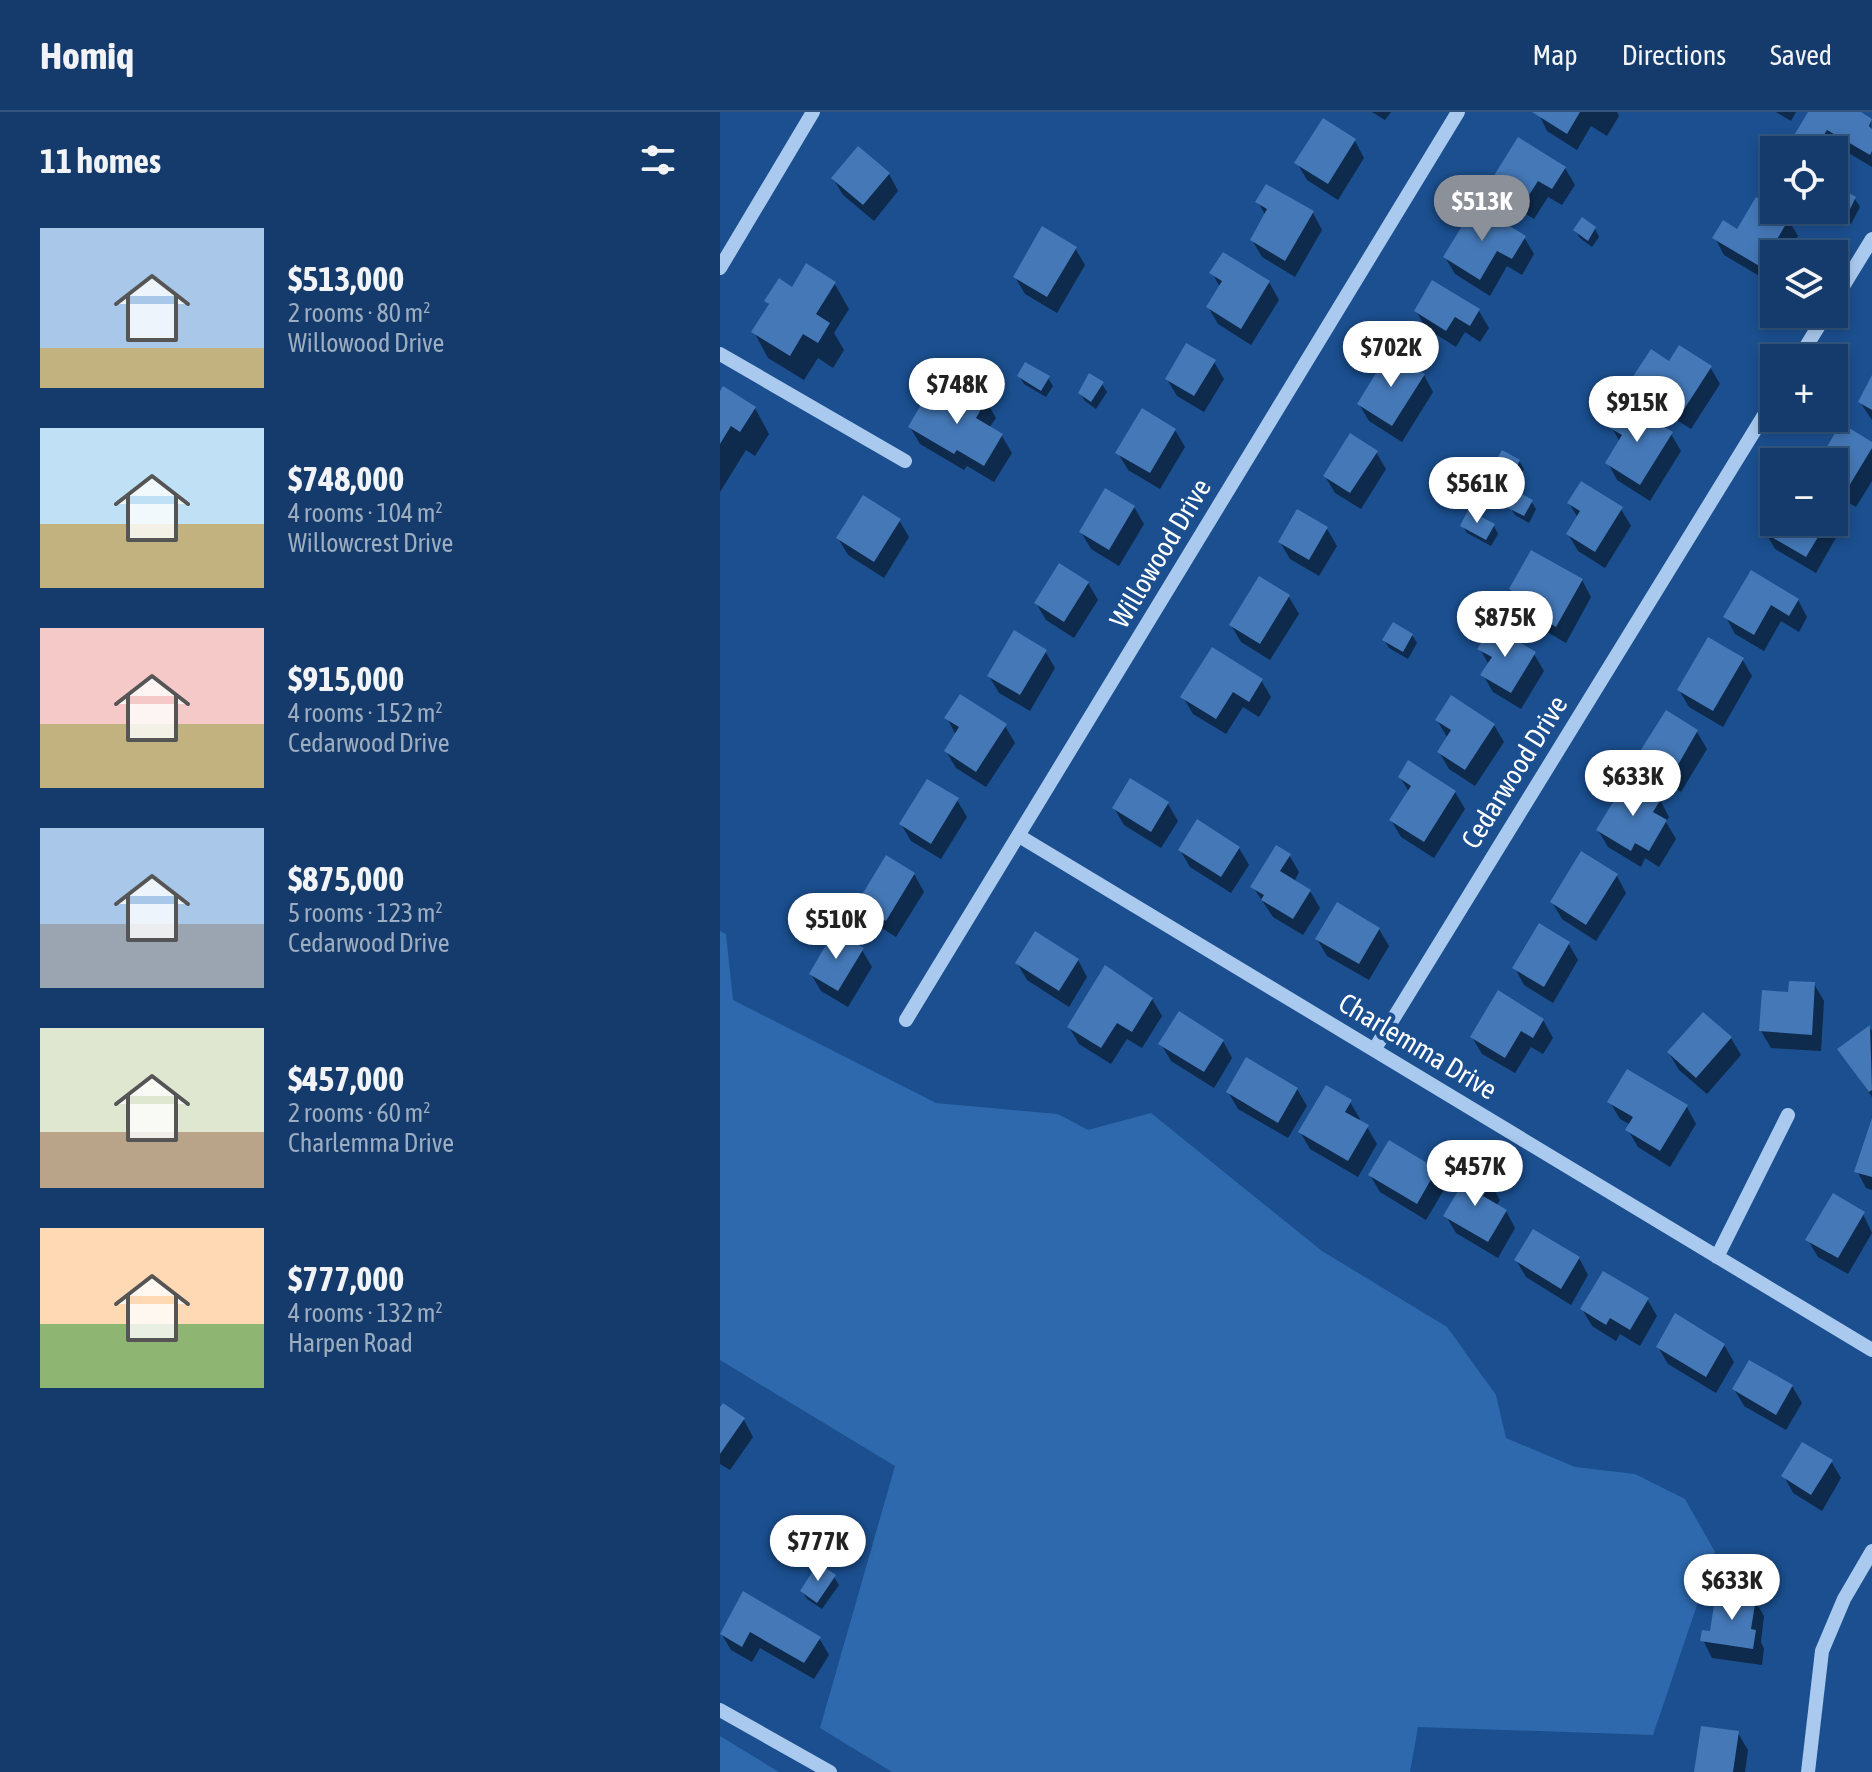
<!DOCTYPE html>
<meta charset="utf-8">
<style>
:root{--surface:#143b6b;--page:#1d4271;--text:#f1f3f6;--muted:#9dadc1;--line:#33557e;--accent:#8c9099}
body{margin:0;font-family:"Asap Condensed",sans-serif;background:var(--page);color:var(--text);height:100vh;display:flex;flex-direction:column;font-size:30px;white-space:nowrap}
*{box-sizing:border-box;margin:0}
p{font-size:26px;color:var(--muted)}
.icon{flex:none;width:44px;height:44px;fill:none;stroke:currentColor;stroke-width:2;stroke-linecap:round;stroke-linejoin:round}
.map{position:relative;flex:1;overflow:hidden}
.panel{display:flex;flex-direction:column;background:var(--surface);width:720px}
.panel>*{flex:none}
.fabs{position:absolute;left:1040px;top:24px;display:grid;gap:16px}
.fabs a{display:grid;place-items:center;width:88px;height:88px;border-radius:0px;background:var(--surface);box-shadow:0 4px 12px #0003,0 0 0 2px var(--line);font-size:40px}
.price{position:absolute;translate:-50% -68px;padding:0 18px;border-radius:28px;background:#fff;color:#222;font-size:26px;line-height:52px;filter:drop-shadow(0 2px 4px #0008)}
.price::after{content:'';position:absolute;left:50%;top:48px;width:24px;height:18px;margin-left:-12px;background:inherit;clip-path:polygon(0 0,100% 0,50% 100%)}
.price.active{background:var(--accent);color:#fff}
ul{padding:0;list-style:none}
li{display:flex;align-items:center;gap:24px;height:200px;padding:0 40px}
li span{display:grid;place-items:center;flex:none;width:224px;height:160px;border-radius:0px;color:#555}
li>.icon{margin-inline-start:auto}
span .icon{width:96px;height:96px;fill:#fffc;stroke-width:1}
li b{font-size:34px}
h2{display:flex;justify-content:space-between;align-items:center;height:96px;padding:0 40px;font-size:34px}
header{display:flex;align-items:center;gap:48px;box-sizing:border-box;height:112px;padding:0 40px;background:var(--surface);border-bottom:2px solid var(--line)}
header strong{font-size:38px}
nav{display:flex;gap:44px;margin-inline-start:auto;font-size:28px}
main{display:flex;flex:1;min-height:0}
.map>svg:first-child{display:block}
.green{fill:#2e69ad}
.shadow{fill:#0007}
.building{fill:#4478b7}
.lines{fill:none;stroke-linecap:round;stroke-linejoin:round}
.minor{stroke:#a9c9ee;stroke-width:14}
.labels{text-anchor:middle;stroke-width:8;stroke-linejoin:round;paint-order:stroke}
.street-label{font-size:28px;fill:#fff;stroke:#1b4f8f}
</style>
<header>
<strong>Homiq</strong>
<nav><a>Map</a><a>Directions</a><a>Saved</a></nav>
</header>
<main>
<section class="panel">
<h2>11 homes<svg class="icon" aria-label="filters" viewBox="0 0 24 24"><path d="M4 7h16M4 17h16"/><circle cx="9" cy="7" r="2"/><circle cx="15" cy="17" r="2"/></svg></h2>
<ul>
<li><span style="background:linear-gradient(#a9c7e8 75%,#c2b280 0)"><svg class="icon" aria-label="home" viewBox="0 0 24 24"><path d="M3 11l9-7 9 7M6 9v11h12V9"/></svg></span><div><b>$513,000</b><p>2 rooms · 80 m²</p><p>Willowood Drive</p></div></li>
<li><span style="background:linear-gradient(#bfe0f5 60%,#c2b280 0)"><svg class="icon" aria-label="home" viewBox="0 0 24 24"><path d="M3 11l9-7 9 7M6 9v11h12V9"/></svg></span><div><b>$748,000</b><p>4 rooms · 104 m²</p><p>Willowcrest Drive</p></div></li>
<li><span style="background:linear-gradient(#f6c9c9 60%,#c2b280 0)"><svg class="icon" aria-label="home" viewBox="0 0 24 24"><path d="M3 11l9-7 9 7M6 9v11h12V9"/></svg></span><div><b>$915,000</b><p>4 rooms · 152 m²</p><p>Cedarwood Drive</p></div></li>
<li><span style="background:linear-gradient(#a9c7e8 60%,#9aa5b1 0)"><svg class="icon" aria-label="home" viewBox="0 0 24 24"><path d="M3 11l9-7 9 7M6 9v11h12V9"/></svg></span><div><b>$875,000</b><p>5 rooms · 123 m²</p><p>Cedarwood Drive</p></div></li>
<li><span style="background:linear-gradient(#dfe7d0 65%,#b9a48a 0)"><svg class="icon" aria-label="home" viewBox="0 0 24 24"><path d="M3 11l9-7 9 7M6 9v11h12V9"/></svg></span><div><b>$457,000</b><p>2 rooms · 60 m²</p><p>Charlemma Drive</p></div></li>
<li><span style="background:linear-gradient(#ffd9b3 60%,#8fb573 0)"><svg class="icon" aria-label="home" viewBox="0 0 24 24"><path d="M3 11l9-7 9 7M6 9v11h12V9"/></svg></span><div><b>$777,000</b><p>4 rooms · 132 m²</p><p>Harpen Road</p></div></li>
</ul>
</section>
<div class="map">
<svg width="1152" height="1660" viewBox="0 0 1152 1660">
<rect width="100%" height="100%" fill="#1b4f8f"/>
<path class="green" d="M0,819L6,822L13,888L216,991L338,1002L368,1018L431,1001L602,1139L727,1215L776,1283L786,1326L855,1355L915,1362L965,1387L995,1440L933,1623L698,1615L690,1660H172L100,1616L175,1354L0,1248Z
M0,1624L59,1660H0Z"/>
<path class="shadow" d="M652,0H671L665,8Z
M818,0H897L899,4L887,24L871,14L857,38L827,19Z
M1056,0H1076L1071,9Z
M1090,0H1137L1151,8L1152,55L1117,34L1114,39L1083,38L1076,25Z
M635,29L644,46L618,88L587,68L577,51Z
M845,56L855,73L842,93L828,85L814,107L782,87L773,70Z
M169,62L178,79L154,109L123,83L113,66Z
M1114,75L1135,87L1140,95L1131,112L1108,98H1114Z
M538,90L593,101L602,118L575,165L542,145L532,128L546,104Z
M1068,107L1078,124L1067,142H1054V165L1051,171L1004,143L995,126Z
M875,117L879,125L872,135L860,126L855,118Z
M804,125L814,142L802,163L787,154L770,184L735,162L725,145Z
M355,136L365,153L337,201L305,182L295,165Z
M492,161L549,170L559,188L531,233L498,212L488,195L500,175Z
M114,171L129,197L114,221L124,238L113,256L98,246L84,268L48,246L34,220L50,195L47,189L72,177Z
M696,199H759L769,216L760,230L745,220L736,235L706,216Z
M494,250L504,267L484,300L457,284L447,267Z
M949,251L990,255L1000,272L971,317L922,286L913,269Z
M704,263L713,280L682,330L649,309L639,292Z
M299,264L328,266L333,274L326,285L304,272Z
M1152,268V308L1140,290Z
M382,272L387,280L376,297L365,289L360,281Z
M0,283L35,296L49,322L35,344L26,338L0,380Z
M266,289L276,306L269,316L282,324L292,341L274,370L247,354L244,358L200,332L190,315Z
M892,316L951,322L961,339L930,389L897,368L888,351L900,330Z
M455,318L465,335L440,377L408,358L398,341Z
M1152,332V369L1136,395L1114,382V350H1100Z
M656,340L666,357L641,397L615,381L605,364Z
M799,349L804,357L797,370L780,362L776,354Z
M811,389L816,397L809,411L795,403L790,395Z
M849,391L901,397L911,414L885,456L858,439L848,422L858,406Z
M414,395L424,412L399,454L371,437L361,420Z
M179,408L189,425L164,466L128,443L118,426Z
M1065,410H1111L1118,422L1096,461L1055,437L1045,420L1058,423Z
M742,413L774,414L778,422L771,434L747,421Z
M607,417L617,434L599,464L570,447L560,430Z
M1031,461L1078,488L1087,505L1079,520L1061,509L1044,539L1015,522L1006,505Z
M862,468L871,485L846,531L815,513L791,477Z
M368,471L378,488L354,526L326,508L316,491Z
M569,485L579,502L550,548L521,530L511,513Z
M692,523L697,531L688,547L669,536L664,528Z
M760,537L814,542L824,559L801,597L773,580L763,563L769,553Z
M325,539L335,556L310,599L279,581L269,564Z
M1022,547L1032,564L1003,615L969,595L959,578Z
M541,568L551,585L539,605L523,595L506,622L473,602L463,585Z
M227,606L285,614L295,631L266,675L236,656L226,639L236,623Z
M717,608L774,613L784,630L755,674L729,657L719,640L727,625Z
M977,620L987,637L961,680L930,661L920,644Z
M680,665L735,680L745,697L714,746L681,725L671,708L689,680Z
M237,688L247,705L221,747L191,729L181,712Z
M940,688L949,705L946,710L956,727L939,755L925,746L921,755L888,735L878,718Z
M448,692L458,709L441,736L404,713L394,696Z
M519,736L529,753L511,781L470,755L460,738Z
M569,743L579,760L574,770L590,779L600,796L583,823L553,805L533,775Z
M194,762L204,780L176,825L149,808L139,791Z
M897,764L906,781L876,829L842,807L832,790Z
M659,817L669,834L649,868L607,844L597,827Z
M848,831L858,848L833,891L804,873L795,856Z
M142,838L152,855L128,895L101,879L91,862Z
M358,848L367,865L349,895L307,868L297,851Z
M1094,872L1104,889L1101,939L1051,936L1041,919Z
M432,887L442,904L422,936L407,927L391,952L359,932L349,915Z
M983,902L1011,926L1021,943L987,982L959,958L949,941Z
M823,908L833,926L823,942L811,935L795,961L762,942L752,925Z
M1150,916L1152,919V985L1120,938Z
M503,929L512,946L494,976L451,949L441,932Z
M577,977L587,994L568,1026L518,997L508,980Z
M630,990L640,1007L638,1010L647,1015L657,1032L638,1065L590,1037L580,1020Z
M890,990L967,995L976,1012L950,1055L918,1035L908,1018L911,1013L900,1007Z
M1152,1010V1078L1146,1076L1137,1059Z
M716,1059L725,1076L706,1108L660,1080L650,1063Z
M770,1071L780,1088L776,1094L786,1099L795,1116L778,1146L736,1121L726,1104Z
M1143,1102L1152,1121L1128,1162L1098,1145L1088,1128Z
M859,1146L868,1163L851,1193L806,1165L796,1148Z
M927,1187L937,1204L920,1234L900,1222L896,1229L872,1214L862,1197Z
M1004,1233L1014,1250L996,1281L948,1252L938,1235Z
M1072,1274L1082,1291L1066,1318L1024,1294L1014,1277Z
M0,1299L24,1308L33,1325L10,1358L0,1352Z
M1111,1349L1121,1366L1102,1399L1073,1381L1064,1364Z
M114,1465L119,1473L102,1497L87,1487L82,1479Z
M24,1482L99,1526L109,1543L94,1567L40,1536L32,1550L11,1538L1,1521Z
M1034,1487L1044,1504L1041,1530L1044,1537L1042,1553L992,1546L983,1528Z
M1018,1621L1028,1638L1025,1660H976Z"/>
<path class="building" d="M812,0H860L847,22Z
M1088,0H1141L1152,7L1149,14L1152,17V39L1150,43L1107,18L1095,38L1073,25Z
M603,6L636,27L608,72L574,51Z
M798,25L846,55L832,77L818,69L804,91L770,70Z
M138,34L170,61L143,93L111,66Z
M546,72L594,99L565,149L530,128L547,97L535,90Z
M1114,73L1136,85L1126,105L1114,98Z
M1036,85L1070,105L1041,155L992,126L1003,108L1017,117Z
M755,93L806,124L792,147L777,139L760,168L723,145Z
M862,105L876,115L868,129L853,118Z
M322,114L357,135L327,185L293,165Z
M503,140L550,169L521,217L486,195L502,169L489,161Z
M86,151L116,170L96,202L110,211L98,231L83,222L70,244L31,220L49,192L44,189L59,166L72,175Z
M712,168L760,197L750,214L735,205L726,219L694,199Z
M466,231L496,248L474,284L445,267Z
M959,233L992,254L961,302L910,269L931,237L949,249Z
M669,240L705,262L672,314L637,292Z
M305,250L330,264L321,279L297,264Z
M369,261L384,270L371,290L358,281Z
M1152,263V298L1138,290Z
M3,274L36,295L20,320L11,314L0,332V279Z
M248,276L267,287L256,306L283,322L264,354L237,338L234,342L188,315L209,279L237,295Z
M905,291L953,320L920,373L885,351L902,323L890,316Z
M422,296L456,317L430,361L395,341Z
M1121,311L1152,330V336L1126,379L1114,372V350H1098Z
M630,321L658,339L630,381L603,364Z
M782,338L800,348L792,364L773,354Z
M861,369L903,395L875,440L846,422L860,399L847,391Z
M385,376L415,394L389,438L359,420Z
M796,379L813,388L804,404L788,396Z
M143,383L181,407L154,450L116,426Z
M577,397L608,415L589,448L558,430Z
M748,398L775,412L766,428L740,414Z
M1063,410H1107L1086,445L1043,420L1046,413L1057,420Z
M811,438L863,467L836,515L803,496L807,488L789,477Z
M339,451L369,470L344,510L314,491Z
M1031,458L1079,487L1069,504L1051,493L1034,523L1003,505Z
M539,464L570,483L540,532L509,513Z
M673,510L693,522L683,540L662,528Z
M772,514L816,540L791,581L760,563L772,545L757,537Z
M294,518L327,538L300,583L267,564Z
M988,525L1024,546L993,599L957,578Z
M492,535L543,567L529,590L513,580L496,607L460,585Z
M240,582L287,612L256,660L224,639L239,615L224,606Z
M731,583L775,612L745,658L717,640L731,618L715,608Z
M946,598L978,618L951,665L917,644Z
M688,648L736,679L704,730L669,708L691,674L678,665Z
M410,666L449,690L431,720L392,696Z
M207,667L239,686L211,732L179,712Z
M907,667L941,687L933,700L947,708L929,739L915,731L911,739L876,718Z
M477,707L520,735L501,765L458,738Z
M556,733L571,742L560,759L591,778L573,807L541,788L544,783L530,775Z
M861,739L898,762L866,813L830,790Z
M166,743L195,761L166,809L137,791Z
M617,790L660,816L639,852L595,827Z
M819,811L850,830L824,875L792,856Z
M114,819L144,836L118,879L89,862Z
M315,819L359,847L339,879L295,851Z
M385,853L433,886L412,920L397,911L381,936L347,915Z
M1069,869L1095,870L1092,923L1039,919L1042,878L1068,880Z
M778,878L824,907L813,926L801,919L785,946L750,925Z
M459,899L504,928L484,960L438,932Z
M983,900L1012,925L976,966L947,940Z
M1150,913L1152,978L1149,980L1117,937Z
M526,945L578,976L558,1011L506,980Z
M907,957L968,993L940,1039L905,1018L913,1005L887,990Z
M606,973L632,988L625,1000L649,1013L628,1049L578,1020Z
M1152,1006V1065L1134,1060Z
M669,1028L717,1057L697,1092L648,1063Z
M751,1057L772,1069L763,1084L787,1098L768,1130L723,1104Z
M1113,1081L1145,1100L1118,1146L1085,1128Z
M813,1117L860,1145L841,1177L794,1148Z
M883,1159L929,1186L910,1218L890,1206L886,1213L860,1197Z
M955,1201L1005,1232L986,1265L936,1235Z
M1029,1248L1073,1273L1056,1303L1012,1277Z
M3,1291L25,1306L0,1342V1295Z
M1082,1330L1113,1348L1091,1383L1061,1364Z
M98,1451L116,1463L97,1491L80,1479Z
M23,1479L101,1525L84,1551L30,1520L22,1535L0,1522Z
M996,1480L1036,1486L1031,1517L1036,1518L1033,1537L980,1529L982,1518L990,1519Z
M981,1614L1019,1619L1013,1660H974Z"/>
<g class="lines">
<path class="minor" d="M0,156L93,0
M1114,189L1152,127
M0,242L185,349
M1079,246L1106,202
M299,724L1152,1238
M186,908L738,0
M654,938L1054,287
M997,1145L1068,1003
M0,1598L110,1660
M1088,1660L1102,1539L1124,1487L1152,1439"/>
</g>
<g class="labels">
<g class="street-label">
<text transform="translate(440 441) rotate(-59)" y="10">Willowood Drive</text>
<text transform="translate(794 660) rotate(-58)" y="10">Cedarwood Drive</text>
<text transform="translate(698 934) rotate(31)" y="10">Charlemma Drive</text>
</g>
</g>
</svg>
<div class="fabs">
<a><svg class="icon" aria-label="locate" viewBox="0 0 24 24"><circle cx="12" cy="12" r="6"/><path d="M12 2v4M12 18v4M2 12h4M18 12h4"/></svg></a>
<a><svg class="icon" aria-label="layers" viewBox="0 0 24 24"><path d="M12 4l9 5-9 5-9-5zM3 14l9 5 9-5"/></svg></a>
<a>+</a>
<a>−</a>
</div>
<b class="price active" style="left:762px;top:131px">$513K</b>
<b class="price" style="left:671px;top:277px">$702K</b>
<b class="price" style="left:237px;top:314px">$748K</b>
<b class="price" style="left:917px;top:332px">$915K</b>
<b class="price" style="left:757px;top:413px">$561K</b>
<b class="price" style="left:785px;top:547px">$875K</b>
<b class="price" style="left:913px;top:706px">$633K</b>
<b class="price" style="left:116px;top:849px">$510K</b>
<b class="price" style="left:755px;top:1096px">$457K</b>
<b class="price" style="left:98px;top:1471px">$777K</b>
<b class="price" style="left:1012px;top:1510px">$633K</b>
</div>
</main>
